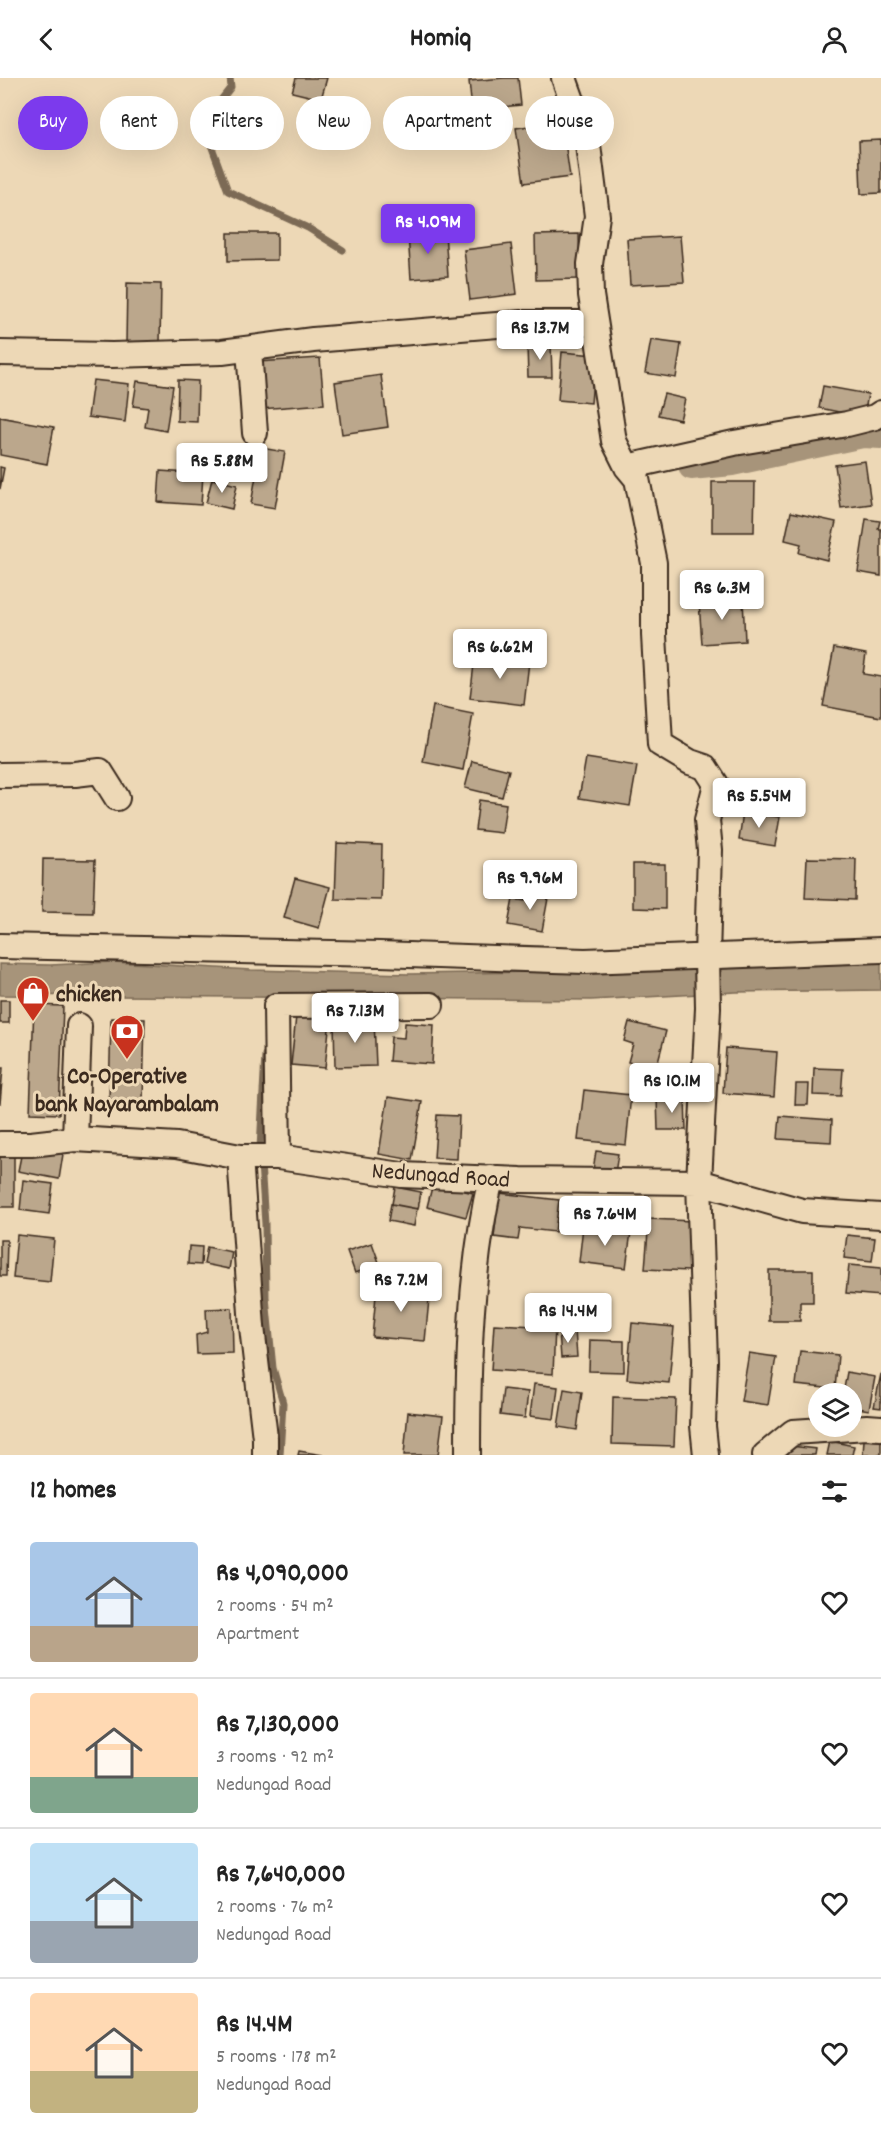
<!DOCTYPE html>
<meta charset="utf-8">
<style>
:root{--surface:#fff;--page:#f2f2f2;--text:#222;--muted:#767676;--line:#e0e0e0;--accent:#7c3aed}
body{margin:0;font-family:Dekko,sans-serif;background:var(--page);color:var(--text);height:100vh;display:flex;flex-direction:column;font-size:22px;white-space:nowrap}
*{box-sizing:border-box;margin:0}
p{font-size:20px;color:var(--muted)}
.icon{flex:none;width:33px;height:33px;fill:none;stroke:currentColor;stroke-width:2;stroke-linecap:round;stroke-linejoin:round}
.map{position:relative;height:1377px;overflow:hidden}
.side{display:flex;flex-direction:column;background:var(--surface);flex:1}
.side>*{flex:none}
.guide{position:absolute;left:18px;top:18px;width:846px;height:54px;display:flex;gap:12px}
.tools{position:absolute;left:808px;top:1305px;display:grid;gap:12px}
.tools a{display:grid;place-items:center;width:54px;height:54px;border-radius:50%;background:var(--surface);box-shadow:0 6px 24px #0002;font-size:30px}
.price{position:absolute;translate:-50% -51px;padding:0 14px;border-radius:6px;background:#fff;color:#222;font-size:20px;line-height:39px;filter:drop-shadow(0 2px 3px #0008)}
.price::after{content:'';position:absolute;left:50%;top:36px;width:18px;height:14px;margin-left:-9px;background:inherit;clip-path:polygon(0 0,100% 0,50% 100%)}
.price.selected{background:var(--accent);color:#fff}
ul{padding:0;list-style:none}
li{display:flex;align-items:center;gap:18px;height:150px;padding:0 30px}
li+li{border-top:2px solid var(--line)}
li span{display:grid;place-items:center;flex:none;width:168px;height:120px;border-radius:6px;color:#555}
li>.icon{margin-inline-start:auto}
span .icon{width:72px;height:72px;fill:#fffc;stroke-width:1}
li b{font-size:26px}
h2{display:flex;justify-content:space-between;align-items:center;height:72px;padding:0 30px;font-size:26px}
.pill{padding:0 21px;border-radius:27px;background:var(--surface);box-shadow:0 6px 24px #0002;font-size:21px;line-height:54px}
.pill.selected{background:var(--accent);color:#fff}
header{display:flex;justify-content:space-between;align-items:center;height:78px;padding:0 30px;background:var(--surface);font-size:27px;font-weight:700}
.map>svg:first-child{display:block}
.water{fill:#a7947a;stroke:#7c6a55;stroke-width:1.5}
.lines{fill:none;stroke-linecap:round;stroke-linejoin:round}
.stream{stroke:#7c6a55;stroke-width:7}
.canal{stroke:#a7947a;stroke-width:24}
.building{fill:#bba78c;stroke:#3b2a1e;stroke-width:1.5}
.minor-casing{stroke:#3b2a1e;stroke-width:28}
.minor{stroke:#edd8b6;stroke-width:24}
.labels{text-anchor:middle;stroke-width:6;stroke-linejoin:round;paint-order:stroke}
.poi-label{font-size:24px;font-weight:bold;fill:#3b2a1e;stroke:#edd8b6;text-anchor:start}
.street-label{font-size:24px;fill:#3b2a1e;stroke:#edd8b6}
</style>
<header><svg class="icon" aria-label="back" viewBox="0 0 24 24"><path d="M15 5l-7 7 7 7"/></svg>Homiq<svg class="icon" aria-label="person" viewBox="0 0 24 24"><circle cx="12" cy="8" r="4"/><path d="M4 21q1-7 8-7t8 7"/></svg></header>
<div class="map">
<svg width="881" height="1377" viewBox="0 0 881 1377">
<rect width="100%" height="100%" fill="#edd8b6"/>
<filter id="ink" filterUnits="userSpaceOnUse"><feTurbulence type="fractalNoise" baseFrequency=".0167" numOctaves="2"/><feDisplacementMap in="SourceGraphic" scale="12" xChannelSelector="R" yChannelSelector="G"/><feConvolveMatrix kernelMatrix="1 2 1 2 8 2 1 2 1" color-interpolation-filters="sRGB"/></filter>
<g filter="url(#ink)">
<path class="water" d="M881,883V912L736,914L591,922L0,917V886L50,887L113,884L251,892L409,896L664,892Z"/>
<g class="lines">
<path class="stream" d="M230,0L231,9L203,45L228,113L308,150L343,172
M265,977L260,1070L265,1146L266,1219L273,1290L283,1325L280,1377"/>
<path class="canal" d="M691,390L732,386L863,358L881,359"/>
</g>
<path class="building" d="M296,0H327L321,21L292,14Z
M504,0H518L521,27L472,32L469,3Z
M562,43L570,99L524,105L516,50Z
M881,62V115L861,116L859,63Z
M445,154L448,198L411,201L408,156Z
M228,155H277V182L228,183Z
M579,156L580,201L536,202L535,157Z
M680,158L684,204L630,207L627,161Z
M511,166L517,216L470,222L464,172Z
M127,205L161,206L160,266L126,265Z
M651,262L681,266L676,300L645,295Z
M551,266L552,299H528L527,267Z
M562,274L595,277L591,325L558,322Z
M320,280L324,326L260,331L257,284Z
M381,297L388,349L342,356L335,304Z
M93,302L129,306L125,344L88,339Z
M178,302L198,303L197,344L177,343Z
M137,303L173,308L166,353L145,349L148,330L133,328Z
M823,308L868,316L864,339L819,330Z
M664,316L685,321L680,342L658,337Z
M0,339L54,349L47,386L0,377Z
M261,370L285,374L275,430L251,426Z
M865,383L871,426L841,430L835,387Z
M0,389L4,390L0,411Z
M160,393L203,396L201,427L158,424Z
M212,401L237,407L232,431L206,425Z
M712,404H755L754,454H712Z
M791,434L836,444L827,482L799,475L801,466L785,462Z
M866,441L880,443L878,451H881V498L858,494Z
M743,521L745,563L702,566L699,524Z
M834,570L866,576L863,596L881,599V639L823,628Z
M475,578L529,584L524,627L470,620Z
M433,628L473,636L463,692L423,684Z
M586,680L637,688L630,728L579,720Z
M472,683L509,692L502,719L465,710Z
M479,722L506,726L502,755L475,752Z
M743,734L780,739L775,768L739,762Z
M337,765L382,767L381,822L335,821Z
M807,780L856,781L855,822L805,820Z
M43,781L95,782L93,835L42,834Z
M633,786H665V831L633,830Z
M295,800L330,809L319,850L284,840Z
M528,812L549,815L542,853L508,847L513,821L525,823Z
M0,922H9V945H0Z
M34,927L63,928L59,1036L30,1035Z
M296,938L330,941L325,990L291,987Z
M111,940L145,941L143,1023L109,1022Z
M374,942L376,988L335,989L334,944Z
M629,944L666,953L656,991L628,984L633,966L624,963Z
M405,945L434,947L432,986L389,983L391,959L404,960Z
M726,970L777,974L774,1019L723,1015Z
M0,990H3L0,1026Z
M814,990L843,991L841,1018L813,1017Z
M796,1006H809L808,1027H795Z
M584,1012L631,1017L626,1067L578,1062Z
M388,1019L422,1024L412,1082L379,1076Z
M685,1019L686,1052H658L657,1020Z
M437,1037L459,1038L457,1081L434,1080Z
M780,1038L832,1042L831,1064L778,1061Z
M23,1068L63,1076L59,1101L18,1093Z
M0,1072H14V1129H0Z
M596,1073L618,1076L615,1095L593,1092Z
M23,1102L53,1106L49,1136L20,1132Z
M433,1105L473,1115L466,1139L427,1129Z
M395,1109L421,1114L418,1131L392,1126Z
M499,1115L559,1122L555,1154L520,1150L518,1162L494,1159Z
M391,1126L417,1131L414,1148L388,1143Z
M649,1141L692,1143L689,1193L645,1191Z
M583,1148L631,1154L626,1190L579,1184Z
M17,1157L54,1161L50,1204L13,1200Z
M847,1157L875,1160L872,1183L844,1180Z
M0,1162H7L6,1198H0Z
M372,1165L380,1187L355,1195L347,1173Z
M189,1168L202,1169L201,1187L188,1186Z
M207,1169L232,1174L229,1191L204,1186Z
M849,1187L881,1190V1218L846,1215Z
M769,1192H813V1224H800V1243H769Z
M377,1207L430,1211L425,1263L372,1259Z
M232,1230L233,1275L197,1276L196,1257L207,1254L206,1231Z
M632,1245L674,1249L669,1305L627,1301Z
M494,1246L555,1249L553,1296L491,1292Z
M575,1252L577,1279L561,1280L559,1253Z
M590,1262L624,1263V1294L589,1293Z
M800,1273L838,1277L835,1311L796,1307Z
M749,1275L776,1279L768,1327L741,1323Z
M847,1294L875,1299L869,1332L852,1329V1316H843Z
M881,1296V1330L874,1329Z
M534,1306L558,1309L554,1341L530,1338Z
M503,1311L528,1314L525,1340L500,1337Z
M564,1311L582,1314L577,1352L558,1349Z
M613,1319L676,1321L674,1368L612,1366Z
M408,1334L443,1338L438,1377H404Z
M864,1362L881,1363V1377H863Z
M830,1363L854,1368L852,1377H827Z
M782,1367L816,1371L815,1377H780Z
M299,1373L323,1377H298Z"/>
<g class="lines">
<defs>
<path id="minor" d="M564,0L588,67L597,138L590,186L591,217L614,363L627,389L637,401L654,485V557L660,666L690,684L705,689L716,706L707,742L710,772L707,879L708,930L699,1104L705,1283L703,1348L706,1377
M249,271L255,355
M0,275L112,277L222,274L313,262L522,245H594
M627,389L734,365L847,346L875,339L881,335
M0,697L75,696L100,693L117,720
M0,868L380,876L585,883L881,872
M75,1061L79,948
M0,1066H31L75,1061L177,1067L240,1079H278L402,1097L521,1102L699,1104L802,1133L881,1138
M240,1079L252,1249L265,1360V1377
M278,1079L276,928L431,927
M468,1377C468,1284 470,1191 491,1100
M765,1377L793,1354L867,1349L881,1350"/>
</defs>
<use href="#minor" class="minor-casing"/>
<use href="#minor" class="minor"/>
</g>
</g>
<defs>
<symbol id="shop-pin" viewBox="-11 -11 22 30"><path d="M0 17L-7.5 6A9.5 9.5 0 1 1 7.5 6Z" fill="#c8321e" stroke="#edd8b6"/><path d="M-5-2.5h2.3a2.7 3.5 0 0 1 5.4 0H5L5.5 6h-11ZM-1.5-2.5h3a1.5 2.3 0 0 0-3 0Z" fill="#fff"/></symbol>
<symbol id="bank-pin" viewBox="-11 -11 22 30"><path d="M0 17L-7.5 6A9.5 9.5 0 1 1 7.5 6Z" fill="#c8321e" stroke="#edd8b6"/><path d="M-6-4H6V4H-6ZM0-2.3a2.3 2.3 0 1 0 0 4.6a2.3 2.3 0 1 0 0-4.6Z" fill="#fff"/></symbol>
</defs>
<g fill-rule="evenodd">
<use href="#shop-pin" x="14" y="896" width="38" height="52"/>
<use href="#bank-pin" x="108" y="934" width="38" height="52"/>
</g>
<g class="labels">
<g class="poi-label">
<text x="56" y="923">chicken</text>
<text x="127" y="1005" text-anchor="middle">Co-Operative<tspan x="127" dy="28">bank Nayarambalam</tspan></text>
</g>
<g class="street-label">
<text transform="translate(441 1096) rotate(4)" y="8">Nedungad Road</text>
</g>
</g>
</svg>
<div class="tools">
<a><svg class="icon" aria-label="layers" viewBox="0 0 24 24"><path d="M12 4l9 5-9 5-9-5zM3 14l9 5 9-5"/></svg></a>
</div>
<b class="price selected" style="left:428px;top:177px">Rs 4.09M</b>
<b class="price" style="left:540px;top:283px">Rs 13.7M</b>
<b class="price" style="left:222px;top:416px">Rs 5.88M</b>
<b class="price" style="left:722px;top:543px">Rs 6.3M</b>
<b class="price" style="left:500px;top:602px">Rs 6.62M</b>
<b class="price" style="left:759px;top:751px">Rs 5.54M</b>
<b class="price" style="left:530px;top:833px">Rs 9.96M</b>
<b class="price" style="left:355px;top:966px">Rs 7.13M</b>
<b class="price" style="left:672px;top:1036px">Rs 10.1M</b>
<b class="price" style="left:605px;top:1169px">Rs 7.64M</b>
<b class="price" style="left:401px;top:1235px">Rs 7.2M</b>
<b class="price" style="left:568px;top:1266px">Rs 14.4M</b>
<div class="guide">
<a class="pill selected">Buy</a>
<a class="pill">Rent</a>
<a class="pill">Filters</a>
<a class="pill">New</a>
<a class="pill">Apartment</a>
<a class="pill">House</a>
</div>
</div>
<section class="side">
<h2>12 homes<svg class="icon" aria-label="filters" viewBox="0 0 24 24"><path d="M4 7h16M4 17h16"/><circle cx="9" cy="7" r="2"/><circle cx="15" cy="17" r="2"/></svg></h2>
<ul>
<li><span style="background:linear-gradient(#a9c7e8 70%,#b9a48a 0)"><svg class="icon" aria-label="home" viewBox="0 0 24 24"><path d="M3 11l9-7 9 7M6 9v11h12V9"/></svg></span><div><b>Rs 4,090,000</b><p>2 rooms · 54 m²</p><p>Apartment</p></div><svg class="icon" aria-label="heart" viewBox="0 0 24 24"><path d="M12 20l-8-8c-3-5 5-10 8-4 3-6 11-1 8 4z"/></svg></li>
<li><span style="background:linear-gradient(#ffd9b3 70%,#7fa58c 0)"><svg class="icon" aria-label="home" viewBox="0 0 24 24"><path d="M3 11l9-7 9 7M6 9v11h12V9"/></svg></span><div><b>Rs 7,130,000</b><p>3 rooms · 92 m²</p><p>Nedungad Road</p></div><svg class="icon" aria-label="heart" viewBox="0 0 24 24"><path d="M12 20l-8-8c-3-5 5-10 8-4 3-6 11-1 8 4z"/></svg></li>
<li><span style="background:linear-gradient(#bfe0f5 65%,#9aa5b1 0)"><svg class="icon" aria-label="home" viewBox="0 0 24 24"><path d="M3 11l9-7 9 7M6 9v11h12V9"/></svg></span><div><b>Rs 7,640,000</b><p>2 rooms · 76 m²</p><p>Nedungad Road</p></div><svg class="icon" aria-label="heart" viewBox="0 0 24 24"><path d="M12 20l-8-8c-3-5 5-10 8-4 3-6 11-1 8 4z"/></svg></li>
<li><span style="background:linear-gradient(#ffd9b3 65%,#c2b280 0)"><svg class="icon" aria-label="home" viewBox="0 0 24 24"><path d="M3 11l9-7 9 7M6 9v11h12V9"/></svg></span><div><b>Rs 14.4M</b><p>5 rooms · 178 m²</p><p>Nedungad Road</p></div><svg class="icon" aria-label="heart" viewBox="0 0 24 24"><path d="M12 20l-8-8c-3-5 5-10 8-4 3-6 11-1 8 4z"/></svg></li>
</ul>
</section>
